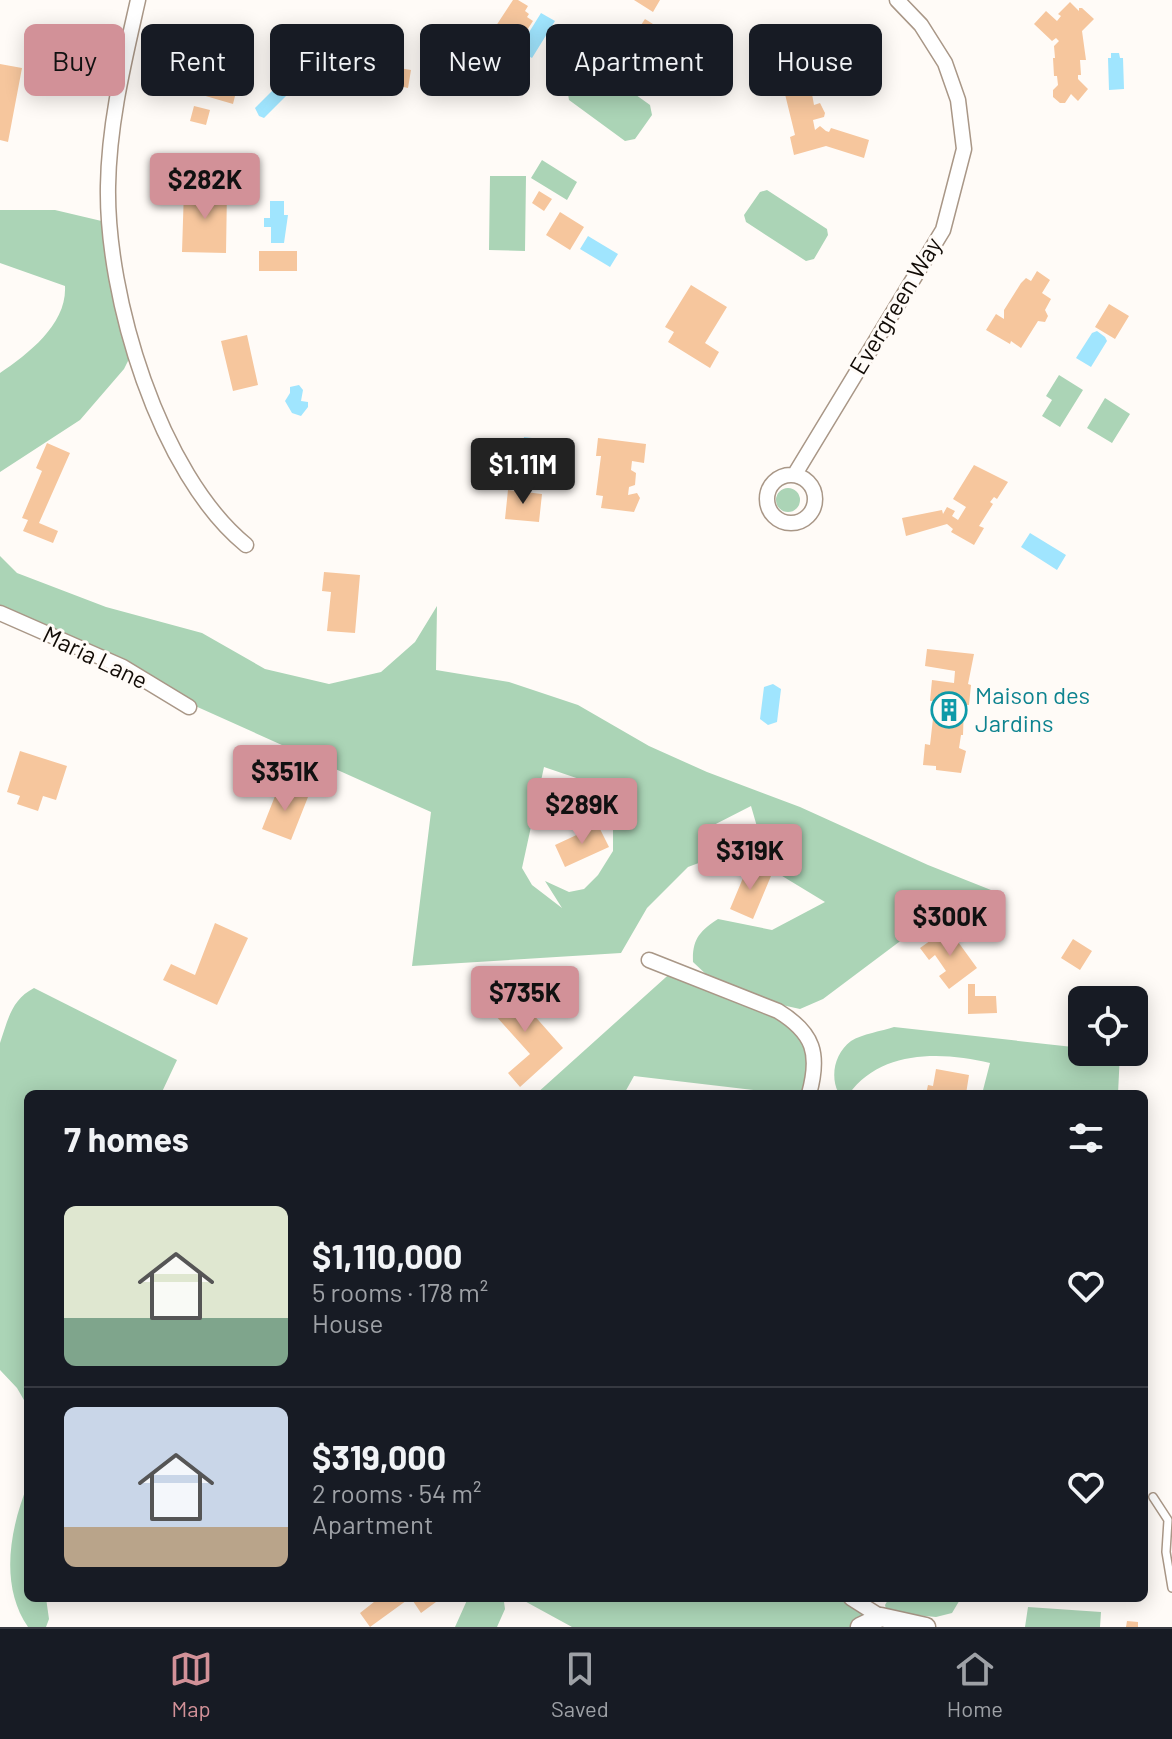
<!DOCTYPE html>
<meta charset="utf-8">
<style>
:root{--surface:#171b24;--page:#20242c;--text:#f1f3f6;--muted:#9ea1a6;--line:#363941;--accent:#d29198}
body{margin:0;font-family:Barlow,sans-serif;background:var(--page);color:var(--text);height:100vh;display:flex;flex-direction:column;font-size:30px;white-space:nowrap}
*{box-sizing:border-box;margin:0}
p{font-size:26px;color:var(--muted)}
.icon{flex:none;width:44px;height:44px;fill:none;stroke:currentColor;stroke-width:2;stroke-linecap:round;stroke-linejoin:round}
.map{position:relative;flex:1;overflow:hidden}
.sheet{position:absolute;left:24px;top:1090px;width:1124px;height:512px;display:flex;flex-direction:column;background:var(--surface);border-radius:12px;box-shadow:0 4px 20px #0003}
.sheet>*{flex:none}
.hud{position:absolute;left:24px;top:24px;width:1124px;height:72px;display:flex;gap:16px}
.fabs{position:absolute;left:1068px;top:986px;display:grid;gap:16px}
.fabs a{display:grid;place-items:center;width:80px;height:80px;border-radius:12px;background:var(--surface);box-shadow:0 4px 20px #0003;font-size:40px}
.price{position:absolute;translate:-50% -68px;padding:0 18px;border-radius:8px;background:var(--accent);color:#111;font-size:26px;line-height:52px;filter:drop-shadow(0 2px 4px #0008)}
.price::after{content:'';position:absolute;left:50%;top:48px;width:24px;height:18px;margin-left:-12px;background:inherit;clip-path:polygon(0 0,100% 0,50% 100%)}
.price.selected{background:#222;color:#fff}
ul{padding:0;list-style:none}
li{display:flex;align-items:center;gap:24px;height:200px;padding:0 40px}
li+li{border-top:2px solid var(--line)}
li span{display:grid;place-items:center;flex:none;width:224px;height:160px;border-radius:12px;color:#555}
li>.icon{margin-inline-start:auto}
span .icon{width:96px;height:96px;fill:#fffc;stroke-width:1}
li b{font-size:34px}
h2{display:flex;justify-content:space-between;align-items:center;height:96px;padding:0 40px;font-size:34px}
.tag{padding:0 28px;border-radius:12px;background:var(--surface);box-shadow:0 4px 20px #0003;font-size:28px;line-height:72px}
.tag.selected{background:var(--accent);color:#111}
.dock{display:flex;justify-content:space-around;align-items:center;height:112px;border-top:2px solid var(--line);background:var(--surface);font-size:22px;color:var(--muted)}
.dock a{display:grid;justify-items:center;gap:4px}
.dock .selected{color:var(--accent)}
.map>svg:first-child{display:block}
.green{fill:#abd4b6;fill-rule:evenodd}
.water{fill:#a0e5fe}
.building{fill:#f6c69d}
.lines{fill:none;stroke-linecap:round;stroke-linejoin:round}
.service-casing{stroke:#a99787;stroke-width:10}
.minor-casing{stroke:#a99787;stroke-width:17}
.tertiary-casing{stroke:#a99787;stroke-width:21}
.service{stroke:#fff;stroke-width:7}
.minor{stroke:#fff;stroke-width:14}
.tertiary{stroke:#fff;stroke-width:18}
.labels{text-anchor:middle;stroke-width:6;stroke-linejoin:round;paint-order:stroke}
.street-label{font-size:24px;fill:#110b06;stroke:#fffbf7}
.culture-label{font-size:24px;fill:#0d838f;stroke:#fffbf7;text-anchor:start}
</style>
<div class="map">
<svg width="1172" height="1627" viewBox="0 0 1172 1627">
<rect width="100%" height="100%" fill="#fffbf7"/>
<path class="green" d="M593,64L650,105L652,115L635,139L625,141L569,100L567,88L583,67Z
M542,160L577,182L567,200L531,178Z
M490,176H526L525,251L489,250Z
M767,190L827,229L828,235L814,259L806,261L746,222L744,215L760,192Z
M0,210H55L110,223L134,349L124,369L80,420L0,472V373C29,353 67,324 65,286L0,263Z
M1059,375L1083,390L1060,427L1042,416L1052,400L1046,396Z
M1105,398L1130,414L1112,443L1087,428Z
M776 500a12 12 0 1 1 24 0a12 12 0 1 1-24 0Z
M0,556L17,573L106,607L202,633L265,669L329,684L381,672L415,642L437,606L436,670L509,682L578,705L649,746L707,772L800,807L928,865L991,890L950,899L907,936L823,999L800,1009L782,1005L710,978L693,962C692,939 700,931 718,919L772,930L825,902L769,868L751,806L706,829L747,845L688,867L647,908L621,953L412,966L431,812L164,692L0,613ZM544,767L597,785L605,798L613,830V851L598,875L584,889L569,892L545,881L562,908L532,885L522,868Z
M675,969L778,1011L811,1044L809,1094H787L634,1076L624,1094H536Z
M34,988L177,1060L161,1094H28V1407L17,1388L0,1370V1043C8,1020 11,1000 34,988Z
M894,1027L1082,1048V1052H1120L1118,1094H982L990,1063C942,1051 880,1050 849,1094L838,1092C830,1075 835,1053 851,1041C862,1034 882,1031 894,1027Z
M28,1484V1598H46L49,1619L46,1627H28C0,1586 9,1531 28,1484Z
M468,1598H493L504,1602L505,1609L497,1627H455Z
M519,1598H851L926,1627H572Z
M889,1598H961L952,1613L936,1617L892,1613L886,1609L885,1605Z
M1028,1607L1101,1612L1100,1627H1025Z"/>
<path class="water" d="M541,13L555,21L532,58L518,50Z
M1111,53H1119L1120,58H1123L1124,89L1109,90L1108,58H1111Z
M277,86L284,87L287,95L264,118L259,116L255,108Z
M270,201H284V215H288L284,243H271V227H264V218H270Z
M588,236L618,254L610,267L580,249Z
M1097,331L1105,337L1107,341L1091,367L1076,358L1092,333Z
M299,385L303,390L301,401L308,402V407L301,416L292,413L285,401L290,393V387Z
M524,437L540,439L535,482L519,480Z
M1030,533L1066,555L1057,570L1021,547Z
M773,684L781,689L777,722L768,725L760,719L764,687Z"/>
<path class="building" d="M513,0H518L528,6L525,11L529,14L527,17L533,21L522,38L516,34L513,39L509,36L506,41L492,32Z
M634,0H660L653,12Z
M1070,2L1079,11V8H1082L1094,19L1082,31L1086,60H1080L1081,75H1078V79L1088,89L1078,101L1071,94L1065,103H1060L1053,97V90L1058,85L1057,76H1054L1053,58H1055L1054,46L1059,41L1056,38L1052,41L1034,24L1046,11L1057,21L1061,16L1058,14Z
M645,19L661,29L647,50L631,40Z
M207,41L245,52L241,64L235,63L230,78L239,80L233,104L192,92Z
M0,64L22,68L8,142L0,140Z
M393,67L411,70L408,88L390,84Z
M801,67L804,82L815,79L819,88V92L812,94L814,105L820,103L825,113L824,117L813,120L815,130L820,126L826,131L829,132L831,128L869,140L864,158L826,146L794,155L790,137L795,135L783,86H785L782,71Z
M194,106L210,110L206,125L190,121Z
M184,189L227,190L226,253L182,252Z
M539,191L552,199L544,211L532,203Z
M560,212L584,227L570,250L546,235Z
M259,251H297V271H259Z
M1037,271L1050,280L1042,293L1051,299L1045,310L1048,316L1045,322L1038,321L1021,348L1011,341L1010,344L986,330L996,314L1004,319V310L1021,283L1026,278L1031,281Z
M691,285L727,307L705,343L719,352L710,368L668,342L674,332L665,327Z
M1109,304L1129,316L1115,339L1095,327Z
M247,335L258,385L233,391L221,341Z
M598,438L646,444L644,463L632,461L631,470L636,473L635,485L629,487L628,495L637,493L640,498L634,512L601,508L603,496L596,495L601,456H596Z
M47,443L70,453L39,523L58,531L53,543L23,531L28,520L22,518L42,471L36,468Z
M974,465L1008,482L997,499L994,497L990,502L993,504L979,526L984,528L974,545L951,532L953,529L947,524L906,536L902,518L942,510L943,514L947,507L955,511L952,516L958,520L966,507L953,499Z
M508,490L542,494L539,522L505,519Z
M324,572L360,575L355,633L327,631L331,592L322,591Z
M927,649L974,654L968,684L971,685L969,705H964L963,735H961L959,748L966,751L961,773L936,770V766L923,765L925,744L930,745L935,701H930L932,680L954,683L955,671L925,666Z
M20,751L67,766L56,800L43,796L38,811L17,804L20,796L7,792Z
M279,786L308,797L291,840L262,829Z
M598,825L609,847L565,867L555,845Z
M748,866L771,876L753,919L730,909Z
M215,923L248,938L217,1005L163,980L171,964L195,975Z
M948,928L977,968L949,989L939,976L946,971L935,955L929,960L920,948Z
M1073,939L1092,951L1080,970L1061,958Z
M968,984H975V996H996L997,1013L968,1014Z
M508,986L563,1048L520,1087L508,1073L530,1054L486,1005Z
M936,1069L969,1075L966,1094H926L928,1085L933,1086Z
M379,1598H410L370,1627L360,1613Z
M411,1598H433L436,1602L421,1613Z
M1127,1621L1138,1622V1627H1126Z"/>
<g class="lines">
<defs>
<path id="service" d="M1153,1497L1168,1520L1166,1552L1172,1588"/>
<path id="minor" d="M138,0C124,62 109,122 108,186C106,296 159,474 246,545
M795,474L943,230L964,149L958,100L945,63L921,25L897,0
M767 499a24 24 0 1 1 48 0a24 24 0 1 1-48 0Z
M0,613L123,667L189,707
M649,960L778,1011C814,1033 820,1054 809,1094
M851,1598L881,1617"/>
<path id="tertiary" d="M860,1627L881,1617L926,1627"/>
</defs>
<use href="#service" class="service-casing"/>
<use href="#minor" class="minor-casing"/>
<use href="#tertiary" class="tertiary-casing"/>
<use href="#service" class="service"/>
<use href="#minor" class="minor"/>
<use href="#tertiary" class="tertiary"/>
</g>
<defs>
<symbol id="building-ring" viewBox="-11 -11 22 22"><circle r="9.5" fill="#fffbf7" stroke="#0f9aa8" stroke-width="1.5"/><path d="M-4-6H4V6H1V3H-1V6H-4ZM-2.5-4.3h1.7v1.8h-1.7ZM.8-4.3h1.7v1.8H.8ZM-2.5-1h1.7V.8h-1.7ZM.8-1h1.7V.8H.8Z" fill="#0f9aa8"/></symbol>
</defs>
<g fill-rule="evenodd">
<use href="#building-ring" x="929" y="690" width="40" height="40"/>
</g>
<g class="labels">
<g class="street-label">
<text transform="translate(896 306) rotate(-59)" y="8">Evergreen Way</text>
<text transform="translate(95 658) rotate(26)" y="8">Maria Lane</text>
</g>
<g class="culture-label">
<text x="975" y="704">Maison des<tspan x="975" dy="28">Jardins</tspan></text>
</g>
</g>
</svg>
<div class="fabs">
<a><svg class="icon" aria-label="locate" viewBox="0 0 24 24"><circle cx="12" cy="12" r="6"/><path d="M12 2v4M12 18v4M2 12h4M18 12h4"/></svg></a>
</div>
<b class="price" style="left:205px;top:221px">$282K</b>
<b class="price selected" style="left:523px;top:506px">$1.11M</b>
<b class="price" style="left:285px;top:813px">$351K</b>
<b class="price" style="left:582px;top:846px">$289K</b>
<b class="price" style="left:750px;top:892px">$319K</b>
<b class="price" style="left:950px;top:958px">$300K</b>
<b class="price" style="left:525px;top:1034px">$735K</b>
<div class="hud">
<a class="tag selected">Buy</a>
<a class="tag">Rent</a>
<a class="tag">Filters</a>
<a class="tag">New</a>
<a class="tag">Apartment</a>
<a class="tag">House</a>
</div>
<section class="sheet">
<h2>7 homes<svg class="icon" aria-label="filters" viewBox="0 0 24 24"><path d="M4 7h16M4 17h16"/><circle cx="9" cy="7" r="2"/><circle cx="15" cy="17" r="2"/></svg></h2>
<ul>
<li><span style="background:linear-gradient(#dfe7d0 70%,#7fa58c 0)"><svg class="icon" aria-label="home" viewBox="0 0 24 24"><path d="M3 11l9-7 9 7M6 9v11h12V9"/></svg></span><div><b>$1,110,000</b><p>5 rooms · 178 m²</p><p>House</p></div><svg class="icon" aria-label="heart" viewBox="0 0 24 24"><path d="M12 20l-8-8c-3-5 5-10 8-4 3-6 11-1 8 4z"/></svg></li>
<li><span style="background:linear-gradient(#c9d6e8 75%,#b9a48a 0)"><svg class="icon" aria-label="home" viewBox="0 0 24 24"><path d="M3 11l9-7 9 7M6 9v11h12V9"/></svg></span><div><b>$319,000</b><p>2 rooms · 54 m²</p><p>Apartment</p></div><svg class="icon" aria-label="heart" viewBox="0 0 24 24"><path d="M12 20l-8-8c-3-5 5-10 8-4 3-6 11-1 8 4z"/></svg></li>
</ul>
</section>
</div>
<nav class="dock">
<a class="selected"><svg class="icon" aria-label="map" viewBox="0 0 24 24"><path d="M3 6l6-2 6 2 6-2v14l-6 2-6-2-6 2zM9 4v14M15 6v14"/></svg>Map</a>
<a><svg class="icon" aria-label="saved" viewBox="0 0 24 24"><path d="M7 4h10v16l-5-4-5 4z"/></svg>Saved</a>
<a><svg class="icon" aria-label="home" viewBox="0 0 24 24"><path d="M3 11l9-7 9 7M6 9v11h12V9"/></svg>Home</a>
</nav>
